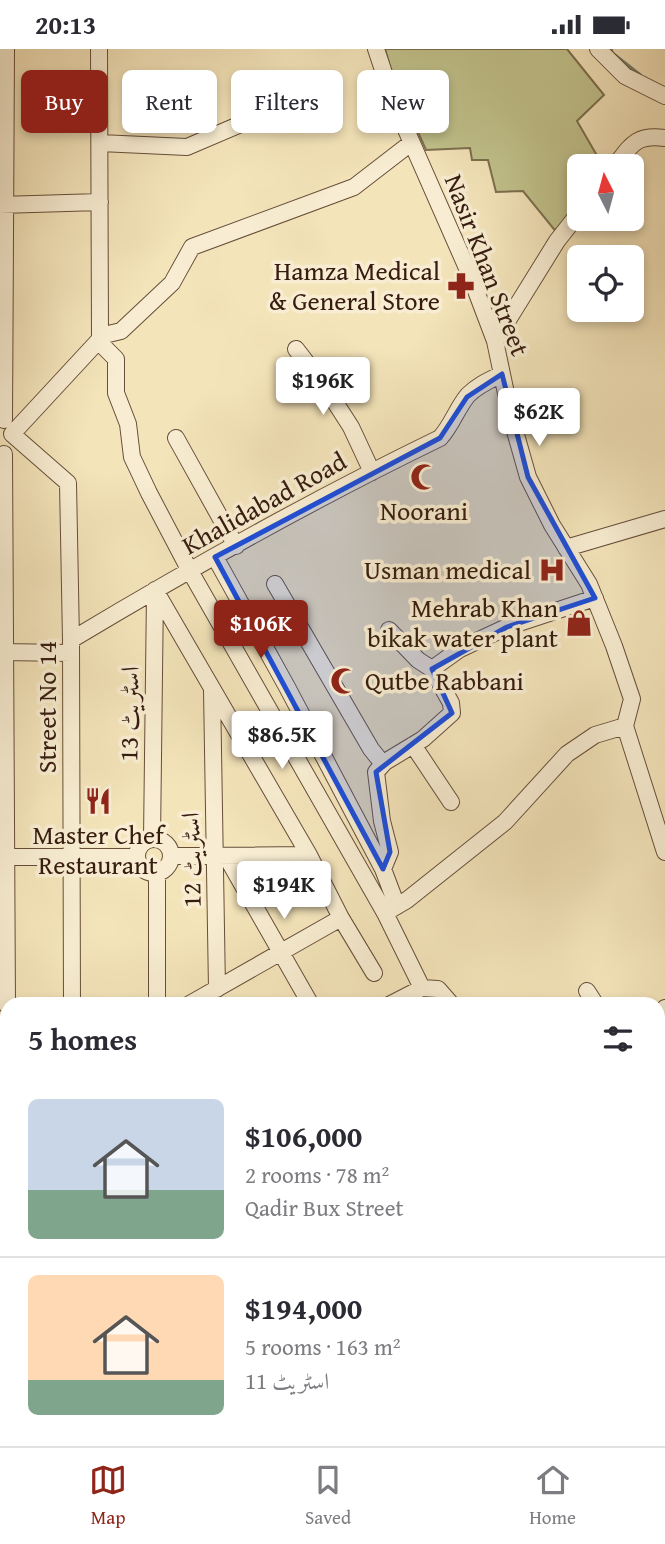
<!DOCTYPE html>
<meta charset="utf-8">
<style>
:root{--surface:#fff;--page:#f7f7f7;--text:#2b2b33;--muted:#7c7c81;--line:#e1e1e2;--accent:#8f2418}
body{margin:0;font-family:"Gentium Book Plus",Amiri,serif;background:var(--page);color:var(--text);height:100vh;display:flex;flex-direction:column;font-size:26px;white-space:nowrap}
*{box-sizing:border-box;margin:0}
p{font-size:23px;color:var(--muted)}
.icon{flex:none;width:38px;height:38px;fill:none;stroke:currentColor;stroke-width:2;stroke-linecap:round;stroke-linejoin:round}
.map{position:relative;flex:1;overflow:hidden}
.drawer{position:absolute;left:0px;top:948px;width:665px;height:450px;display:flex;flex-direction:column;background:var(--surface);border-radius:21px 21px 0 0;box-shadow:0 4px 10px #0003}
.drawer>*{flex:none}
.guide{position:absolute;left:21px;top:21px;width:623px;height:63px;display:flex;gap:14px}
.needle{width:46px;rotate:354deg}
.tools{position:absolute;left:567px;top:105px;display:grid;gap:14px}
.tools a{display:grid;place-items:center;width:77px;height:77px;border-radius:10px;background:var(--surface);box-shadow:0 4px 10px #0003;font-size:35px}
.price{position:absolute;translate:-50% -60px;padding:0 16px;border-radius:7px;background:#fff;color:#222;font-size:23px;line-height:46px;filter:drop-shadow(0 2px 4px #0008)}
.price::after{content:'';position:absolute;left:50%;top:42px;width:21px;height:16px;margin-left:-10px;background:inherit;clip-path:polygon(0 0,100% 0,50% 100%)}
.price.active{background:var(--accent);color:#fff}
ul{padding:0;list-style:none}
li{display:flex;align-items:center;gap:21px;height:175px;padding:0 28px}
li+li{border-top:2px solid var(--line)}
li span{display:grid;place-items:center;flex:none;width:196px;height:140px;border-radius:10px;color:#555}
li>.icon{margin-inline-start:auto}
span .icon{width:84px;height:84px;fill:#fffc;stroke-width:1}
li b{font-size:30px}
h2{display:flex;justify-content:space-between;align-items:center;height:84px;padding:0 28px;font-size:30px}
.chip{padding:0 24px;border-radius:10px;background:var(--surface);box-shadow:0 4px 10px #0003;font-size:24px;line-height:63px}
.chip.active{background:var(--accent);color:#fff}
.status{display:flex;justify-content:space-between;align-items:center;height:49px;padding:0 35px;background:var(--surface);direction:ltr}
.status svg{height:19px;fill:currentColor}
.dock{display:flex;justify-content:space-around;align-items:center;height:98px;border-top:2px solid var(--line);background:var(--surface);font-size:19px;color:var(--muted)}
.dock a{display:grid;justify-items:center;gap:4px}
.dock .active{color:var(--accent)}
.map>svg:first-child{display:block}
.green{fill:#c1c28c;stroke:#7c6f4e;stroke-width:2}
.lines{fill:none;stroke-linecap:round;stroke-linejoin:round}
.stream{stroke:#737e6d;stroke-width:3.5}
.minor-casing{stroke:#664e3a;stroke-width:18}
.highway-casing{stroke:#361c0f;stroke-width:25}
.minor{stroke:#f8edd2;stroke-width:16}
.highway{stroke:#f4e4ba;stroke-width:23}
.marked{fill:#1d4ed8;fill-opacity:0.2;stroke:#1d4ed8;stroke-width:5;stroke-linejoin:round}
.labels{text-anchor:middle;stroke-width:7;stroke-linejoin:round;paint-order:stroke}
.street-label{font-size:26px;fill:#361c0f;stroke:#f8edd2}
.poi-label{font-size:26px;fill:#361c0f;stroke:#f8edd2;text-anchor:end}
</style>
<div class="status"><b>20:13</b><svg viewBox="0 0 49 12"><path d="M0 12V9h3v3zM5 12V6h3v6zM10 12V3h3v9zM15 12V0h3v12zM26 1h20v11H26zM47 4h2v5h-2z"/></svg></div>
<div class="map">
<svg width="665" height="1397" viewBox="0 0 665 1397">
<rect width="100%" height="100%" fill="#f4e4ba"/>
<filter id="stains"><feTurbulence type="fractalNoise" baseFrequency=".00286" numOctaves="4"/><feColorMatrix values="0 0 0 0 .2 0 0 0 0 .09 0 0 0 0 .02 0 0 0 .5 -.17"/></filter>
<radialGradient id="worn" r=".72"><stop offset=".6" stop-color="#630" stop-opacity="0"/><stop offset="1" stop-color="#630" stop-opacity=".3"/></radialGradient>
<path class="green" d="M385,0H567L604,46L577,72L603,117H579V157L557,184L523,142L496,143L488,111H472L470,99L426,101L392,25Z"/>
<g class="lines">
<path class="stream" d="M611,0L612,4L640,26"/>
<defs>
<path id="minor" d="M376,0L393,51L470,226L495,292L511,368L528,428L552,476L589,535L614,597L632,650L625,677L665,803
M598,0L625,27L665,47
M100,94L187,98L255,69
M615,117C631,96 636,85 665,89
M0,156L100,153
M100,287L121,282L172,234L192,198L354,138L411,94
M495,292L557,192L579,164
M99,293L116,310V344L128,375L132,408L149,444L190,522L385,864L422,939
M296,300L326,339L351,378L372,423
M4,371L6,0
M176,389L236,497
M4,405L7,956
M566,499L665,470
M215,508L287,638L383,820
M275,535L371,700L383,715
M155,541L309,806L341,869L374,924
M389,581L418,611L432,620
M71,591C191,519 314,450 440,389C452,376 457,359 468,346C478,336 490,331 502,325
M0,603L71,604
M212,641L217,940
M413,696L451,753
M152,790L155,543
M137 807a17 17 0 1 1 34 0a17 17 0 1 1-34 0Z
M171,807L309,806
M226,807L311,956
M0,808H137
M157,823V956
M397,857L383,820L390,803L382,772L376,723L385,713L423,690L452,664L451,654L432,620L460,600L507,578L595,549
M390,861L407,851L505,773L567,705L595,686L625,677
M587,942L596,956
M72,956L71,591L68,434L12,385L100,290L99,0
M188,956L341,869
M389,956L422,939L438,940L452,956
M658,968L665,959
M7,1036L4,1094L7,1147
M658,1123L665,1121
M0,1198L7,1193
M0,1247L7,1242
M658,1304L665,1317
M321,1391L324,1397
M414,1391L417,1397
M461,1391L464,1397
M507,1391L510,1397
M586,1391L588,1396
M0,1396V1397
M55,1397L63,1391
M351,1397L367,1391"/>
<path id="highway" d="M658,1363L665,1357
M620,1397L626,1391"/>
</defs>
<use href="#minor" class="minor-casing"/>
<use href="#highway" class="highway-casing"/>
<use href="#minor" class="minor"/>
<use href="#highway" class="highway"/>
</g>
<path class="marked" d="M502,325L528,428L595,549L507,578L432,620L452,664L376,723L390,803L383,820L215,508L440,389L467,348Z"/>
<defs>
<symbol id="pharmacy-bare" viewBox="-9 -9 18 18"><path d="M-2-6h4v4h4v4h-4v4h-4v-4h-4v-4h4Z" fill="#8f2418" stroke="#f8edd2" stroke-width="2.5" paint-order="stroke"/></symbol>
<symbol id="mosque-bare" viewBox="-9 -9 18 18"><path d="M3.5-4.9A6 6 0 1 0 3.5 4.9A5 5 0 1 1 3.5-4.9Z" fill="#8f2418" stroke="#f8edd2" stroke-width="2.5" paint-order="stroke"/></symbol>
<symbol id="hospital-bare" viewBox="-9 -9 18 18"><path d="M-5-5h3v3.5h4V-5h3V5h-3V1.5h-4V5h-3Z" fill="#8f2418" stroke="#f8edd2" stroke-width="2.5" paint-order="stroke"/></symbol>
<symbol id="shop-bare" viewBox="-9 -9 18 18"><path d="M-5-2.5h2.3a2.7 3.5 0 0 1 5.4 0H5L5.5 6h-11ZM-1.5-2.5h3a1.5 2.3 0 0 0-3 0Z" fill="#8f2418" stroke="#f8edd2" stroke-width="2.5" paint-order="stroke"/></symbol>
<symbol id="restaurant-bare" viewBox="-9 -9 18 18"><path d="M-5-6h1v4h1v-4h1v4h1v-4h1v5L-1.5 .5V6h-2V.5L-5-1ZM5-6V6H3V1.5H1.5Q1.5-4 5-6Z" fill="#8f2418" stroke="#f8edd2" stroke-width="2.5" paint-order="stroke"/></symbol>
</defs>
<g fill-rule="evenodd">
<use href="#pharmacy-bare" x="442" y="218" width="38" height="38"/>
<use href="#mosque-bare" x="405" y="409" width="38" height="38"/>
<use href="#hospital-bare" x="533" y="502" width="38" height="38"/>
<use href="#shop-bare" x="560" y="555" width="38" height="38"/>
<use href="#mosque-bare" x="325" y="613" width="38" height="38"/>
<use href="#restaurant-bare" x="79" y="733" width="38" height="38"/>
</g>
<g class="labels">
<g class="street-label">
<text transform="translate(487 216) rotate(69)" y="9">Nasir Khan Street</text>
<text transform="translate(264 454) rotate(-29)" y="9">Khalidabad Road</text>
<text transform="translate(47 658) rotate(-90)" y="9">Street No 14</text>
<text transform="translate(129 665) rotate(-89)" y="9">اسٹریٹ 13</text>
<text transform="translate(191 811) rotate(-91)" y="9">اسٹریٹ 12</text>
</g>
<g class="poi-label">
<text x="440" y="231">Hamza Medical<tspan x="440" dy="30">&amp; General Store</tspan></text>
<text x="424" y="471" text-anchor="middle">Noorani</text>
<text x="531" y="530">Usman medical</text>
<text x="558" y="568">Mehrab Khan<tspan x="558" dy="30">bikak water plant</tspan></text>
<text x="365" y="641" text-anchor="start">Qutbe Rabbani</text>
<text x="98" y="795" text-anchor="middle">Master Chef<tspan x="98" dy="30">Restaurant</tspan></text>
</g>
</g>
<rect width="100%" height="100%" filter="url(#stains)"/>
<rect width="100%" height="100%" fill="url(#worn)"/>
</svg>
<div class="tools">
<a><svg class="needle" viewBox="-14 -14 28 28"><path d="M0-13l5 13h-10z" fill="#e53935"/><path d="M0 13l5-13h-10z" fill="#7c7c81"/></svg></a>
<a><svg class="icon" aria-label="locate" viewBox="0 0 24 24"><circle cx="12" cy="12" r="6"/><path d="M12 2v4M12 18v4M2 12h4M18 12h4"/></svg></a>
</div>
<b class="price" style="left:323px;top:368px">$196K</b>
<b class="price" style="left:539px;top:399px">$62K</b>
<b class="price active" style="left:261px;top:611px">$106K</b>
<b class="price" style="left:282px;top:722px">$86.5K</b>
<b class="price" style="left:284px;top:872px">$194K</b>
<div class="guide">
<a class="chip active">Buy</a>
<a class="chip">Rent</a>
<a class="chip">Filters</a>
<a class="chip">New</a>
</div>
<section class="drawer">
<h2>5 homes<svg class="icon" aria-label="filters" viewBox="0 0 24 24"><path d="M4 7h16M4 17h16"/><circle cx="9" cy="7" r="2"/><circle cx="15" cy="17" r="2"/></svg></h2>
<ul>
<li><span style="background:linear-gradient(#c9d6e8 65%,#7fa58c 0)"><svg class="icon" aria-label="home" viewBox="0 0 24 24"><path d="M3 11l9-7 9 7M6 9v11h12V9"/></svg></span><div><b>$106,000</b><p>2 rooms · 78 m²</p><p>Qadir Bux Street</p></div></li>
<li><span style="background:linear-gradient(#ffd9b3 75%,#7fa58c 0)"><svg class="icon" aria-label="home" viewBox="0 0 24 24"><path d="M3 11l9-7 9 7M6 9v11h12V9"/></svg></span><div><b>$194,000</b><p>5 rooms · 163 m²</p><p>اسٹریٹ 11</p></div></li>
</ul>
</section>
</div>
<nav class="dock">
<a class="active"><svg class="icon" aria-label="map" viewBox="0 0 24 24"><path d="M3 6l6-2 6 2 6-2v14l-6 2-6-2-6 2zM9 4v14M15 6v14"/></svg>Map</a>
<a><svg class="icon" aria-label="saved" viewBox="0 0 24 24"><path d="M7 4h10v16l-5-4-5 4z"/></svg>Saved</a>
<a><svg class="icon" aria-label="home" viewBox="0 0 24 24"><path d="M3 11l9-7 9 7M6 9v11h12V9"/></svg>Home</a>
</nav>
